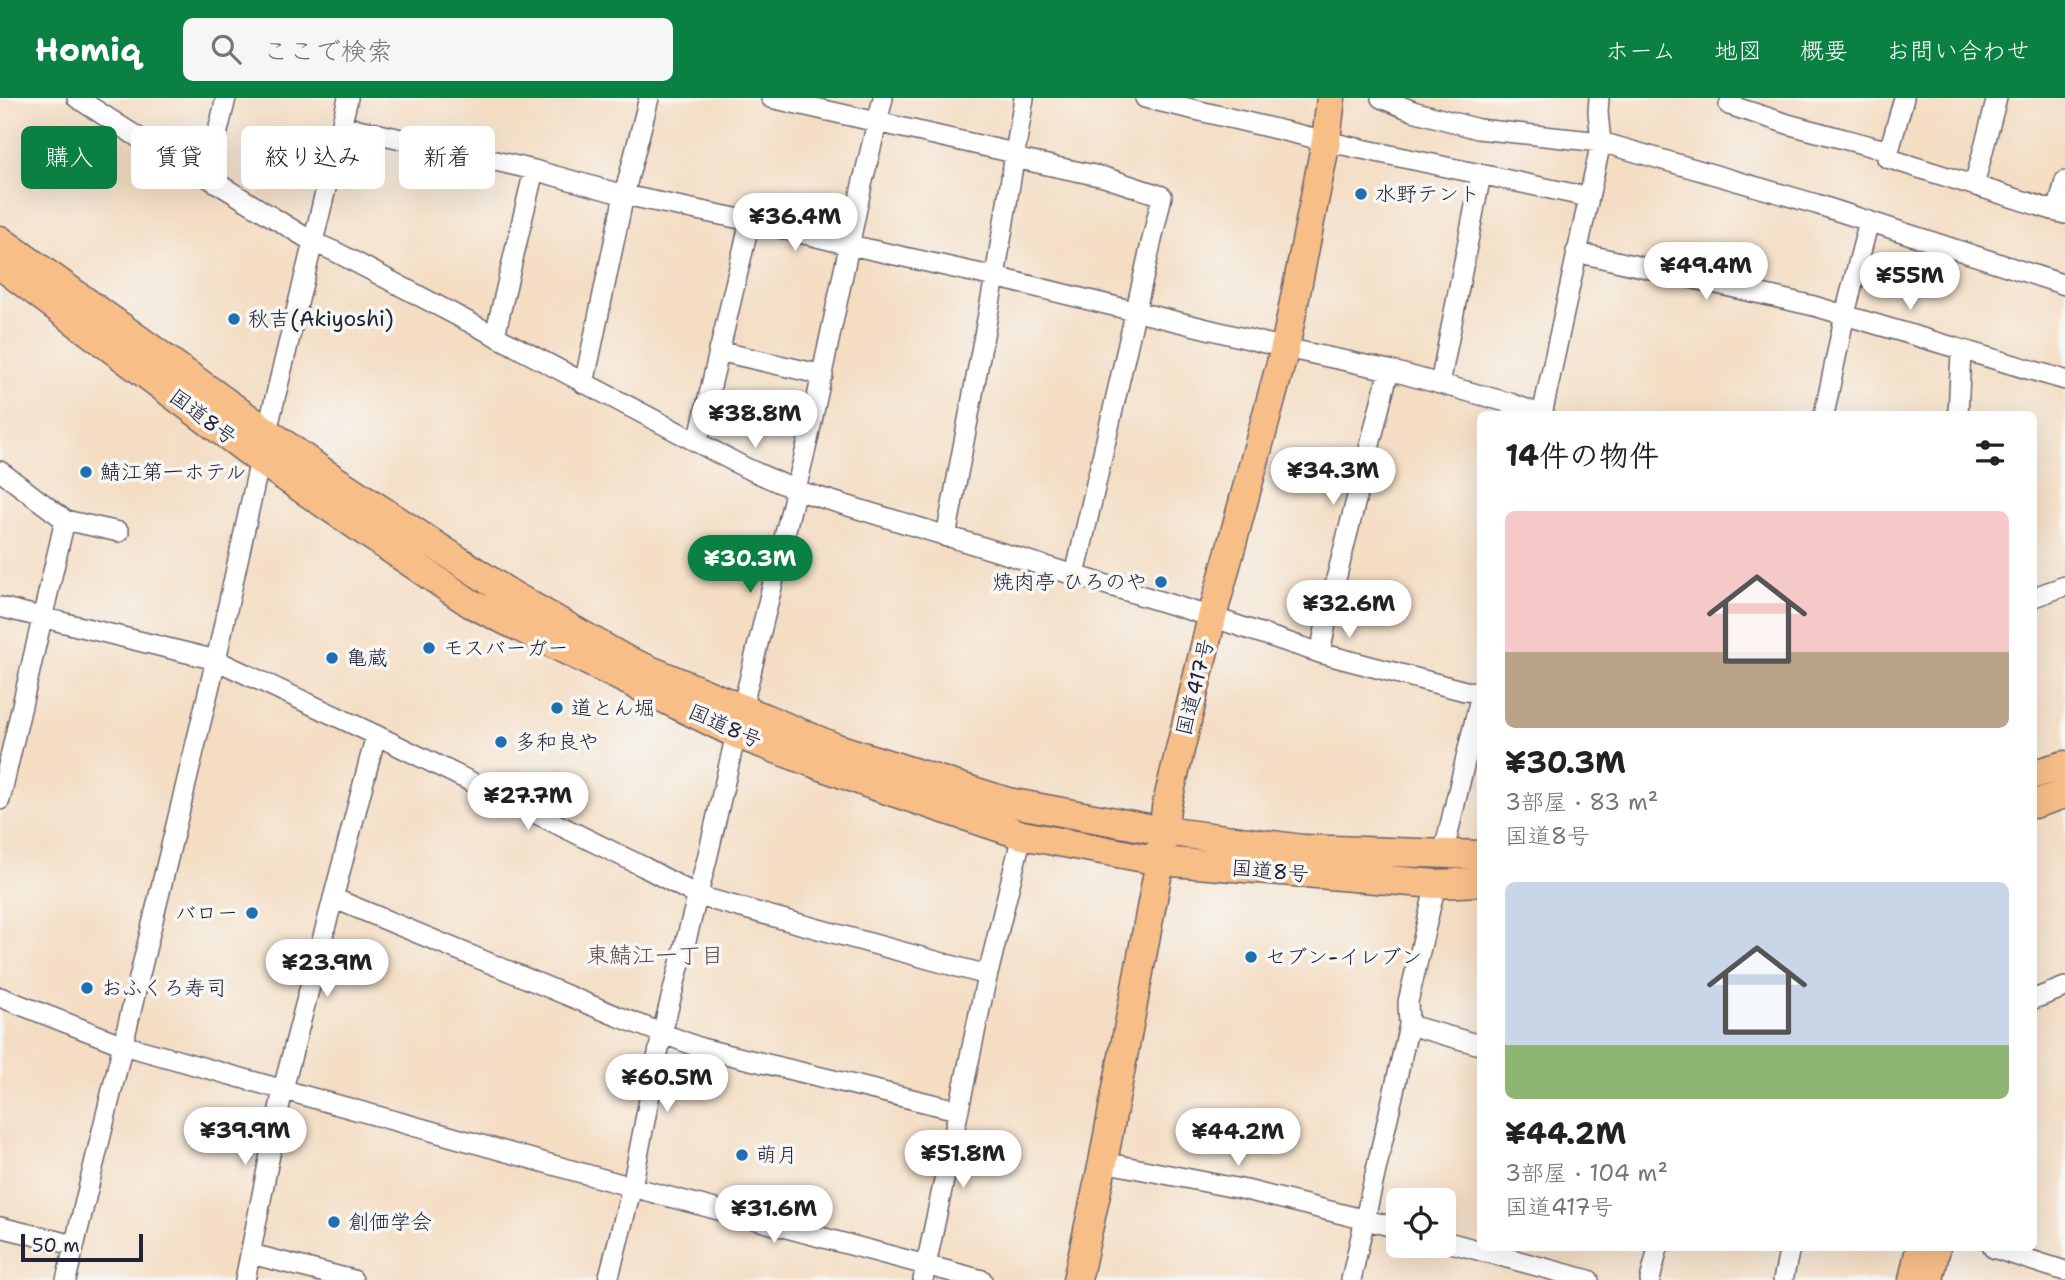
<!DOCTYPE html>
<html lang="ja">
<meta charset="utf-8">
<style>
:root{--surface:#fff;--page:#f6f6f6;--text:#222;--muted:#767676;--accent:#0b8043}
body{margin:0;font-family:"Shantell Sans","Klee One",sans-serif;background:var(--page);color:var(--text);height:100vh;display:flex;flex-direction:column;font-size:26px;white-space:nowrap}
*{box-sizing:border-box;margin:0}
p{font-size:23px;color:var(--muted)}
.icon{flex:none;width:38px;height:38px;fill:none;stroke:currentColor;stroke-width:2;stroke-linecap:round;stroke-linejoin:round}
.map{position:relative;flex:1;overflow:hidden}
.details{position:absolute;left:1477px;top:313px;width:560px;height:840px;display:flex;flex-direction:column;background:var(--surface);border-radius:10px;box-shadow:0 7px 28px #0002}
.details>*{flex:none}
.hud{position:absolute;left:21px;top:28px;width:665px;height:63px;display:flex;gap:14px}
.controls{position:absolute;left:1386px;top:1090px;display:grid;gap:14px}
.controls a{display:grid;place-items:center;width:70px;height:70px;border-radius:10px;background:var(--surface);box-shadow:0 7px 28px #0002;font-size:35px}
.scale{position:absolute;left:21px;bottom:18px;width:122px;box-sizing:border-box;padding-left:7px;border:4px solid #22223b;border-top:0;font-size:19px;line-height:24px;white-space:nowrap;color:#22223b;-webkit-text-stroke:5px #f6f6f2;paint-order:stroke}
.price{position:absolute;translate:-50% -60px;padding:0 16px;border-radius:24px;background:#fff;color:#222;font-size:23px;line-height:46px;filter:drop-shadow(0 2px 4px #0008)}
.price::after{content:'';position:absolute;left:50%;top:42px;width:21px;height:16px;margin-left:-10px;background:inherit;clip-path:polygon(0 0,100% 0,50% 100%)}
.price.active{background:var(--accent);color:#fff}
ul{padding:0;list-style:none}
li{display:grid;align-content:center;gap:14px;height:371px;padding:0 28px}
li span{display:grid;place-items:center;height:217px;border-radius:10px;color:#555}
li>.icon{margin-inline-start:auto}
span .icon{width:126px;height:126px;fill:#fffc;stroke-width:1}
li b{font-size:30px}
h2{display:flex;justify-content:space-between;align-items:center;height:84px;padding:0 28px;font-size:30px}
.chip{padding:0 24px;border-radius:10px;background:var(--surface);box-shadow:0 7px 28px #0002;font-size:24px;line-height:63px}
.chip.active{background:var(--accent);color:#fff}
header{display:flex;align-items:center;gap:42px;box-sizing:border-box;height:98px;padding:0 35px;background:var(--accent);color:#fff}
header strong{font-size:33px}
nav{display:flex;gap:38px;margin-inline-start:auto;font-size:24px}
.search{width:490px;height:63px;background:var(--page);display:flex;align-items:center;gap:18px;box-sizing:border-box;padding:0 24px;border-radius:10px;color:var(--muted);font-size:26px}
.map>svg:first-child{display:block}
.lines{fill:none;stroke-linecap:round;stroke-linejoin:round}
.minor-casing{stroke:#6c636b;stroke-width:22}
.major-casing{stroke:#6c636b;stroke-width:27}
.highway-casing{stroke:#6c636b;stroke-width:31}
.minor{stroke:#fff;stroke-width:19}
.major{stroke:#f7be88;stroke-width:24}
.highway{stroke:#f7be88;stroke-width:28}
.poi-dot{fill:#1f6fb2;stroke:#f6f6f2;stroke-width:2.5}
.labels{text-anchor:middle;stroke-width:7;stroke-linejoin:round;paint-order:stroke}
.poi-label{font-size:21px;fill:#22223b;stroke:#f6f6f2;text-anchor:start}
.street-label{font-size:21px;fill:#22223b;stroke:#f6f6f2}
.neighbourhood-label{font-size:23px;fill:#654b57;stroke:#f6f6f2}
</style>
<header>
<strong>Homiq</strong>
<div class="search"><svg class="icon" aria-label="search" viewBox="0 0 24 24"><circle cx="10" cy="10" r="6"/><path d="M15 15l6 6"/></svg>ここで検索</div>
<nav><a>ホーム</a><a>地図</a><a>概要</a><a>お問い合わせ</a></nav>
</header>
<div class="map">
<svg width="2065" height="1182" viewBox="0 0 2065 1182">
<rect width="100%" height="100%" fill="#f6f6f2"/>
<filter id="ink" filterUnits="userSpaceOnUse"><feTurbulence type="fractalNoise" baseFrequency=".0143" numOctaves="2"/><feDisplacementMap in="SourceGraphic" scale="14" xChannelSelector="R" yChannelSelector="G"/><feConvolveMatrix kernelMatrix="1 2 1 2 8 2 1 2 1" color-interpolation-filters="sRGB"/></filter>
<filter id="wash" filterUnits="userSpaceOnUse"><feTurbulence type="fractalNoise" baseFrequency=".00686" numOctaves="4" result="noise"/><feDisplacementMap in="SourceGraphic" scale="28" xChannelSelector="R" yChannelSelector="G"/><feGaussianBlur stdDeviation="1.57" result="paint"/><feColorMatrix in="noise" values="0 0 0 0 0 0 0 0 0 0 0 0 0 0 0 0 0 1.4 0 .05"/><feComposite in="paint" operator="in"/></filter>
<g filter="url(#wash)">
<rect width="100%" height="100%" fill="#f4ddc3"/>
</g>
<g filter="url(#ink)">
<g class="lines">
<defs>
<path id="minor" d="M77,0L167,58L207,79L313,144L336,154L746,370L796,392L1212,519L1320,555L1465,593L1480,594
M771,0L1014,55
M1145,0L1343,47L1588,99
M1381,0L1413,13L1478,31L1601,44L1816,106L2065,187
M1732,0L1729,7L1791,27L1889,53
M1904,0L1887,60L2065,116
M341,27L534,72L624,97L750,123L850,147L995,179L1285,250L1389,272L1510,305L1542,317
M1014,60L1104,79L1162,98L1075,477
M207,79L226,0
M1974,87L1997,0
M2057,114L2065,83
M1576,154L1814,208L2065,282
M495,237L534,72
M718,253L823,277
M584,286L624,97L649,0
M1440,286L1481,77
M1542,317L1601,44L1598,14L1599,0
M1824,317L1845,216L1869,123
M1958,317L1961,253
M698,343L750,123
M0,373L65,422L0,702
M65,422L119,434
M946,439L995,179L1024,0
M2034,499L2065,488
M0,509L216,562L376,637L644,769L698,798L987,877
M1320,555L1332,497L1389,272
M742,611L808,342L862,87L883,0
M1443,757L1480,600
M333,800L617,918L701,950L957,1012
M0,899L123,947L632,1089L982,1182
M2034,901L2065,889
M1409,927L1480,947
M1103,1064L1246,1092L1398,1130
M0,1129L74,1147
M1444,1143L1589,1182
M1993,1150L2065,1173
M251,1156L353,1182
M66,1182L216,562L260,362L348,0
M245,1182L283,991L376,637
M608,1182L632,1089L662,935L707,761L736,636
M923,1182L984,892L1022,737
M1351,1182L1409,927L1408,904L1436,786
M1650,1182L1658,1150
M1783,1182L1790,1150"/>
<path id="major" d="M1911,1182L1918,1150
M1931,1182L1938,1150"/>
<path id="highway" d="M0,142L326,376L510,496L626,562L834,649L1008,704L1164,733L1303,751L1480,757
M0,167L260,362L470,505L736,636L872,687L1022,737L1160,763L1436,786L1480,784
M2034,676L2065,667
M2034,706L2065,696
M1077,1182L1103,1064L1160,763L1166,710L1212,519L1285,250L1326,43L1331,0"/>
</defs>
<use href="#minor" class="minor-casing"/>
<use href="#major" class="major-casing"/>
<use href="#highway" class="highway-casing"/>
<use href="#minor" class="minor"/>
<use href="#major" class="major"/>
<use href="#highway" class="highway"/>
</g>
</g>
<g class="poi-dot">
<circle cx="1361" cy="96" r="7"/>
<circle cx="234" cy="221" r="7"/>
<circle cx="86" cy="374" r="7"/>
<circle cx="1161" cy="484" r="7"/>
<circle cx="429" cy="550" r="7"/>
<circle cx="332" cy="560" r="7"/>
<circle cx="557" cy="610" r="7"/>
<circle cx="501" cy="644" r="7"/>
<circle cx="252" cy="815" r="7"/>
<circle cx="1251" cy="859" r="7"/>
<circle cx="87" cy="890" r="7"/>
<circle cx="742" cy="1057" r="7"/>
<circle cx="334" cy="1124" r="7"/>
</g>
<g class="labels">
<g class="poi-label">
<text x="1375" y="103">水野テント</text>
<text x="248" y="228">秋吉(Akiyoshi)</text>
<text x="100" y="381">鯖江第一ホテル</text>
<text x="1147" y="491" text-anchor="end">焼肉亭 ひろのや</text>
<text x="443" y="557">モスバーガー</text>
<text x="346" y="567">亀蔵</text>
<text x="571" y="617">道とん堀</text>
<text x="515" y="651">多和良や</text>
<text x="238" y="822" text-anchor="end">バロー</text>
<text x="1265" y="866">セブン-イレブン</text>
<text x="101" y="897">おふくろ寿司</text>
<text x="756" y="1064">萌月</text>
<text x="348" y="1131">創価学会</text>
</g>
<g class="street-label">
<text transform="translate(203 319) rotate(37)" y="7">国道8号</text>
<text transform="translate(1195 589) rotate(-76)" y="7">国道417号</text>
<text transform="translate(725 628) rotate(24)" y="7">国道8号</text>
<text transform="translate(1270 773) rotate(5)" y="7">国道8号</text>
</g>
<g class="neighbourhood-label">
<text x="655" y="865">東鯖江一丁目</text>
</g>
</g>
</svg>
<div class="controls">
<a><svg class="icon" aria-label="locate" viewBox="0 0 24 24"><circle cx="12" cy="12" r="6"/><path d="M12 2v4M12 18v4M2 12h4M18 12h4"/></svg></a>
</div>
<div class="scale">50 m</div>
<b class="price" style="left:795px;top:155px">¥36.4M</b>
<b class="price" style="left:1706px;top:204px">¥49.4M</b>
<b class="price" style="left:1910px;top:214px">¥55M</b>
<b class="price" style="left:755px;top:352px">¥38.8M</b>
<b class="price" style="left:1333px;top:409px">¥34.3M</b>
<b class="price active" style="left:750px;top:497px">¥30.3M</b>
<b class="price" style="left:1349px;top:542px">¥32.6M</b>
<b class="price" style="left:528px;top:734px">¥27.7M</b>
<b class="price" style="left:327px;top:901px">¥23.9M</b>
<b class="price" style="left:667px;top:1016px">¥60.5M</b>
<b class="price" style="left:245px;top:1069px">¥39.9M</b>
<b class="price" style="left:1238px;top:1070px">¥44.2M</b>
<b class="price" style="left:963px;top:1092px">¥51.8M</b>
<b class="price" style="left:774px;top:1147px">¥31.6M</b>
<div class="hud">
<a class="chip active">購入</a>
<a class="chip">賃貸</a>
<a class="chip">絞り込み</a>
<a class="chip">新着</a>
</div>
<section class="details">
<h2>14件の物件<svg class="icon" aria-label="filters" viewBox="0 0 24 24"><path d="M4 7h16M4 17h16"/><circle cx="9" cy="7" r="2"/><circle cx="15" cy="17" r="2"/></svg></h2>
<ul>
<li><span style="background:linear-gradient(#f6c9c9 65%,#b9a48a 0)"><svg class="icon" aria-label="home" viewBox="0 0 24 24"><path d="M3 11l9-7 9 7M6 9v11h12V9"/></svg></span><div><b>¥30.3M</b><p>3部屋 · 83 m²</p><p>国道8号</p></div></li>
<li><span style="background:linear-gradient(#c9d6e8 75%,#8fb573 0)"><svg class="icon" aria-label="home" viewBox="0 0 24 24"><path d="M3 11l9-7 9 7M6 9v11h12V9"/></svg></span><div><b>¥44.2M</b><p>3部屋 · 104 m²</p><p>国道417号</p></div></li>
</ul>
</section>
</div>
